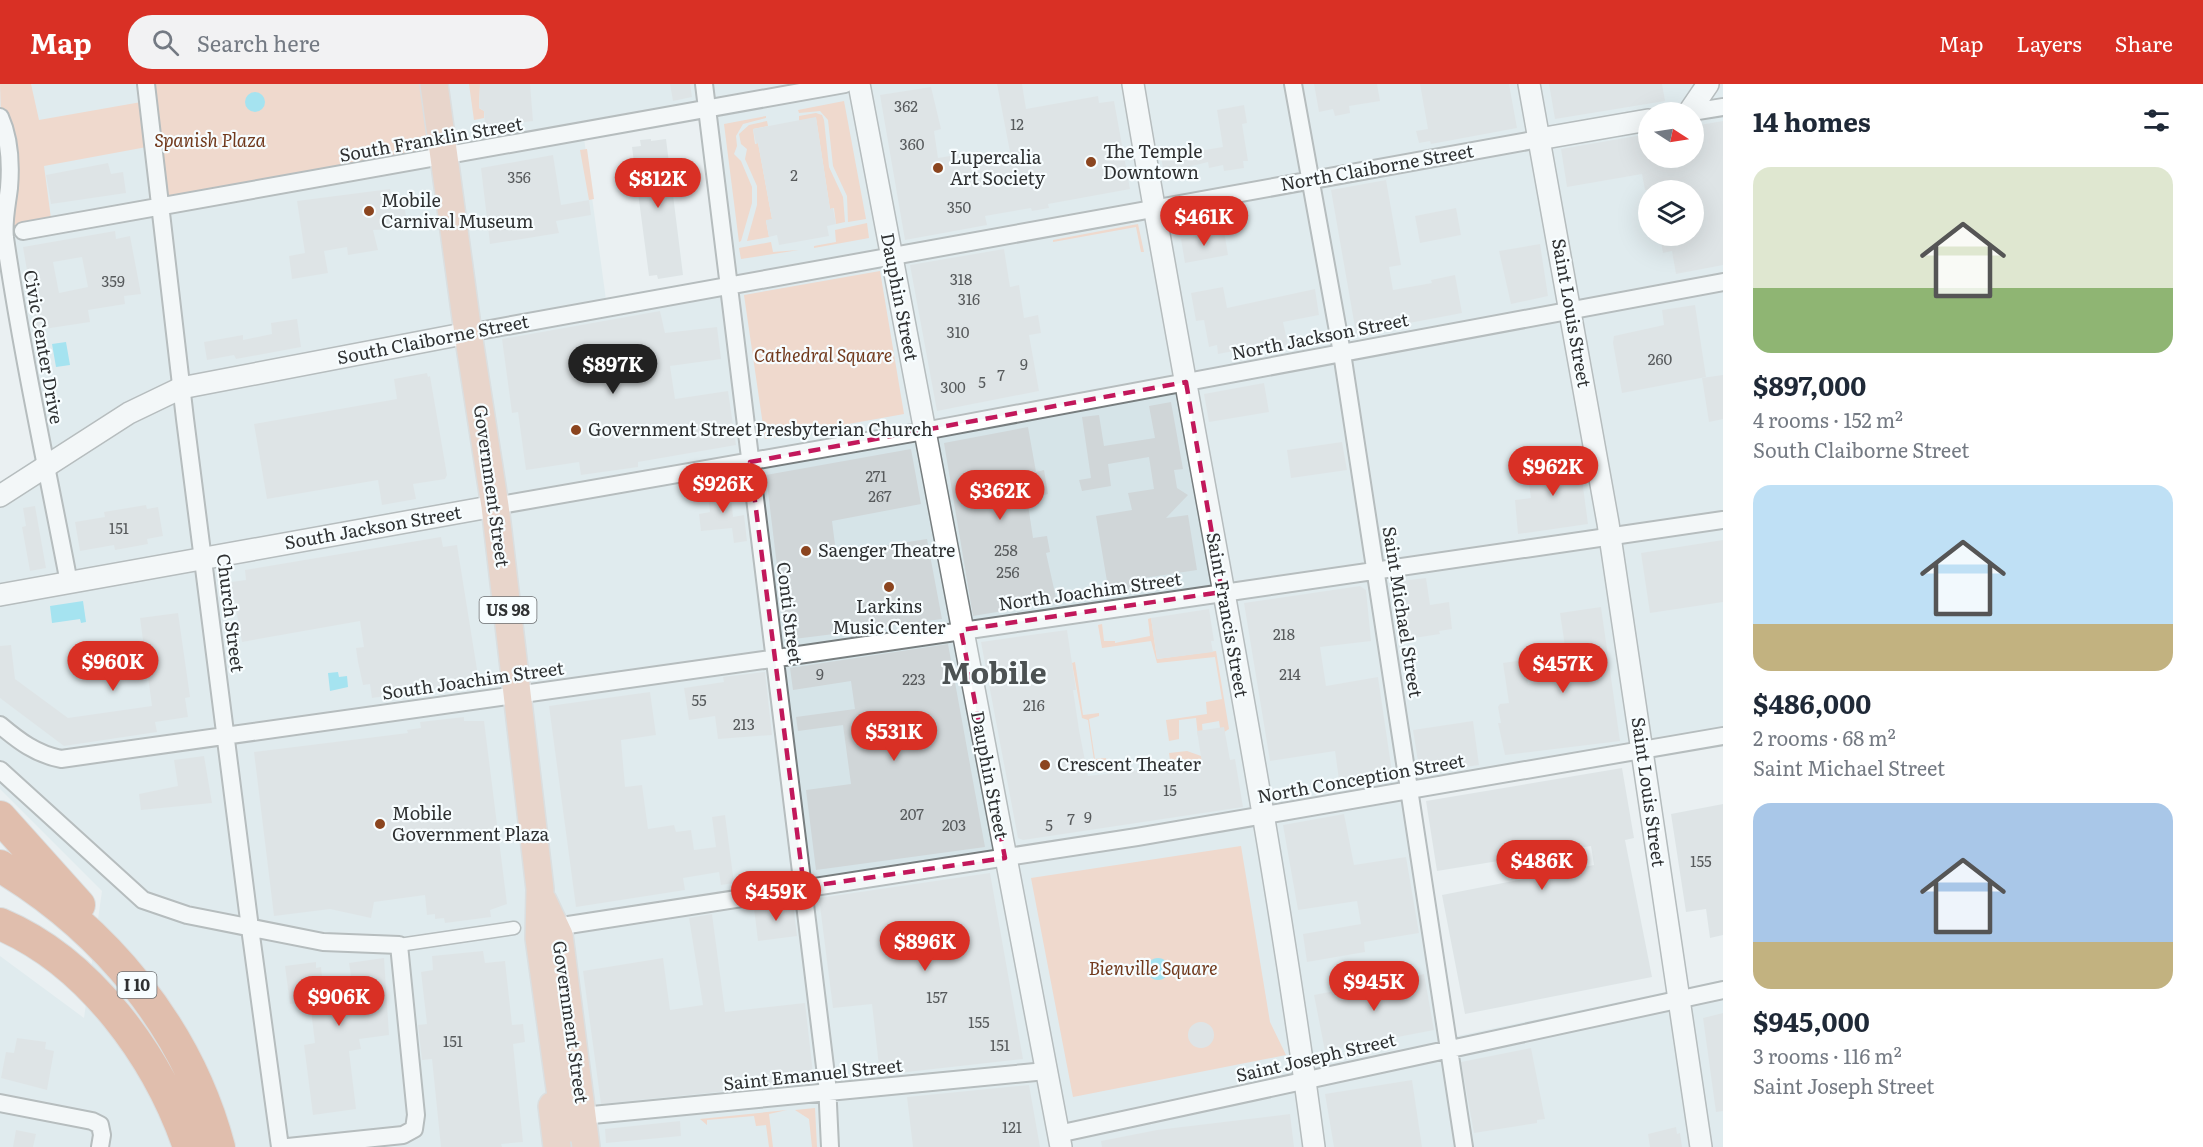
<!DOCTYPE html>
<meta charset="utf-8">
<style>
:root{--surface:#fff;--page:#f2f2f3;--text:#1f2937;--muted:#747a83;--accent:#d93025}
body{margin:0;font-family:Literata,serif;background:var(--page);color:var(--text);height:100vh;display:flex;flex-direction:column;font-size:22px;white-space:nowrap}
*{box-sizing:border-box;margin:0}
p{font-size:20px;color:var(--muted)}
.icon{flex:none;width:33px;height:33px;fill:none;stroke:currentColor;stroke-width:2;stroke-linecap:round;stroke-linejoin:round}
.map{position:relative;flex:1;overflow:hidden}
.details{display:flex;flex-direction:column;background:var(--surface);width:480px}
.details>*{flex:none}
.needle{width:39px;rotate:102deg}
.tools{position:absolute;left:1638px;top:18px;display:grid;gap:12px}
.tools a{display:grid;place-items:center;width:66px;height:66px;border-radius:50%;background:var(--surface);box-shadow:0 6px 24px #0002;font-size:30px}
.price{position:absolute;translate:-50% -51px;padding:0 14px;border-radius:21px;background:var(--accent);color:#fff;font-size:20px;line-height:39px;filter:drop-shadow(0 2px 3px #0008)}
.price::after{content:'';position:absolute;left:50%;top:36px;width:18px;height:14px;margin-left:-9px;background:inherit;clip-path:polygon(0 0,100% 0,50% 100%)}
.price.on{background:#222;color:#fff}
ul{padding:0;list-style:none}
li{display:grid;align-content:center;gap:12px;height:318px;padding:0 30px}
li span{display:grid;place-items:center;height:186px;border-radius:18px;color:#555}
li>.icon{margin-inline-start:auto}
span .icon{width:108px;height:108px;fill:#fffc;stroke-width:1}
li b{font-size:26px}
h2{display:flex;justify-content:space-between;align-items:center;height:72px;padding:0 30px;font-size:26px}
header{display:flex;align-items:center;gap:36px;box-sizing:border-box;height:84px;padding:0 30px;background:var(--accent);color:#fff}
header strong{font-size:28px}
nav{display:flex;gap:33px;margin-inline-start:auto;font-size:21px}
.search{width:420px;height:54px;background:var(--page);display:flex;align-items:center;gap:15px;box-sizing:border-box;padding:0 21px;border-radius:24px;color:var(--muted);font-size:22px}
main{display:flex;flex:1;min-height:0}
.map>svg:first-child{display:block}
.built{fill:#d6e4e8;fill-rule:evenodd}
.green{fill:#f5bca0}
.water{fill:#53d3ee}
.building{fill:#d0d6d8;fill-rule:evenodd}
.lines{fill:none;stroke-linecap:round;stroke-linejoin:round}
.pedestrian-casing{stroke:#787e7f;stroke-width:15}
.minor-casing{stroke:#787e7f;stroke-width:20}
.tertiary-casing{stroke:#787e7f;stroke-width:24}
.primary-casing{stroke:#c9c9ca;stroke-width:30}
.motorway-casing{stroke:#c9c9ca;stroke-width:34}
.pedestrian{stroke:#fff;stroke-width:12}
.minor{stroke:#fff;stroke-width:16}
.tertiary{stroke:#fff;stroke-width:21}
.primary{stroke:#e6b49b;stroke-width:27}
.motorway{stroke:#d58259;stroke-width:32}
.marked{fill:none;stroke:#c2185b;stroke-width:4.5;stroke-dasharray:12 8;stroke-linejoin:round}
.poi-dot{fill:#8b451f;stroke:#f7fdff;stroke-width:2}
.labels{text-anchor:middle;stroke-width:4.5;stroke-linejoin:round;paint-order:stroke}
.number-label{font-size:15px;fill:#575a5c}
.shield{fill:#f7fdff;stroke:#6b6e70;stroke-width:1.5}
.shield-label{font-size:16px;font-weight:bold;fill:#2f3132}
.street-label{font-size:18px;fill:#2f3132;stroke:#f7fdff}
.park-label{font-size:18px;font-style:italic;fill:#71391c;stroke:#f7fdff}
.poi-label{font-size:18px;fill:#2f3132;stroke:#f7fdff;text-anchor:start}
.town-label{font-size:30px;font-weight:bold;fill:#4c5253;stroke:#f7fdff}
</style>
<header>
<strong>Map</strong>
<div class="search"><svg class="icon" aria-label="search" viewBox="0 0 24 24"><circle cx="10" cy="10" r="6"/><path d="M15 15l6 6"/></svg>Search here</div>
<nav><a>Map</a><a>Layers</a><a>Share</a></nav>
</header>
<main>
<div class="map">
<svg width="1723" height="1063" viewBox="0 0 1723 1063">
<rect width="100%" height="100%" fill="#eaf0f2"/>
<path class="built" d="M0,0H1723V657L1417,709L1453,953L1723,896V1063H0V872L84,934L102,807L0,705V399L36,374L0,150L4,89L0,66ZM1648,28H1694V74H1648ZM702,32L723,194L606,216L584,54ZM1648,106H1694V152H1648Z"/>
<path class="green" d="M0,0H31L39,36L147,17L146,0H434L446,74L160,124L152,62L44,82L52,142L5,151Z
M469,0H480L479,24L484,27V34L474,36Z
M844,17L866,135L848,138L847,112L833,82L828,36L820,27L799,29L798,26Z
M816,29L822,31L824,36L829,83L843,113L845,138L836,140L834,124L830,125L816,34L799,37V32Z
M766,32V34L743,40L736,52L737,62L734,70L741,77L752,103V119L741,157L739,158L724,40Z
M767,37L768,42L753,45L755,60L758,59L772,135L766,137L769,153L747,157L757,121V102L745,75L747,65L741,60L739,50L749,41Z
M587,65L594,115L589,116L580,66Z
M867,139L869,154L814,164V162L836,158L835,146Z
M1138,140L1144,168H1141L1136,143L1053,158V156Z
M771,158L773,168L799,166L741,175L739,164Z
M880,187L904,330L765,355L744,211Z
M1151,534L1157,575L1216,567L1229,645L1221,650L1219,637L1202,640L1203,651L1198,652L1196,634L1179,636V655L1169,657L1166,636L1207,630L1206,618L1222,615L1215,573L1157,579L1151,557L1102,564L1098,541L1102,540L1104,557H1115V559L1150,552L1148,535Z
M1075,578L1083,631L1099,629V632L1089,635L1095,675L1106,674L1107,682L1095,683L1088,636L1082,634L1072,579Z
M1187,667L1201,672L1206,678L1171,684L1169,669Z
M1241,762L1270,938L1286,971L1073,1013L1031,794Z
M815,1024L817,1063H812L809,1035L795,1026Z
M787,1026L769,1030L773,1063H769L766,1041L756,1042L754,1032L707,1036V1041L700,1035Z"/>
<path class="water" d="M245 18a10 10 0 1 1 20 0a10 10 0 1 1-20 0Z
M66,258L70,281L56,283L52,260Z
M83,517L86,538L81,539L80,535L52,539L50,522Z
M338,588L339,593L347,592L348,603L330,607L328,589Z
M1147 885a11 11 0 1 1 22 0a11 11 0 1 1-22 0Z"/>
<path class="building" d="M480,0H530L533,37L485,43L484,27L479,24Z
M670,0H690L692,13L673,17Z
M997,0H1022L1026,25L1098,12L1099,19L1114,17L1130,105L1048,120L1049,124L1032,127L1031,124L985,132L987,141L905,156L880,11L931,3L941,45L934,47L938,74L980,67L981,74L1010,68Z
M1314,0H1377L1380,17L1349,22L1350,29L1335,32L1333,25L1319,28Z
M1420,0H1509L1517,44L1431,60L1430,57L1419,59L1416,47L1428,45Z
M1549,0H1662L1665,17L1555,35Z
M1244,21L1247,39L1242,40L1248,77H1243L1244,84L1224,87L1223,81L1209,84L1208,78L1164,89L1161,73L1223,63L1217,26Z
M816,33L830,125L833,124L836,140L827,142L829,152L779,161L777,151L769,153L766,136L772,135L758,59L756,60L753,45Z
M1723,37V181L1676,190L1672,167L1663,169L1660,152H1694V106H1645L1642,90L1567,103L1561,65L1648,50V74H1694V42Z
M651,55V57L666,55L683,191L658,195L657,191L649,192L632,63L641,62L640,56Z
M553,71L561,121L589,116L591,131L556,137L559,149L490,160L481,84Z
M108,79L111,90L123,88L126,109L51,120L46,91Z
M1386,96L1401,181L1389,183L1393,206L1432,199L1431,196L1455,191L1462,229L1356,249L1331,106Z
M390,105L392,114L403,115L407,138L397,139V145L373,146L378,166L348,171L347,163L324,167L328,189L292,195L289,172L305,169L297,117Z
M1456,124L1461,151L1420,159L1415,132Z
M115,147L116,155L130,152L141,210L124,212L125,220L88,226L90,238L37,246L23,163ZM82,173L88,203L59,209L53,178Z
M1224,147L1228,171L1185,179L1181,155Z
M1540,160L1548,212L1511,220L1499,167Z
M1004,165L1010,203L1019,201L1024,234L1038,231L1041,249L1029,251L1039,307L937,327L910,181Z
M1223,203L1227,224L1315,205L1319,231L1283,238L1288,261L1240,270L1239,266L1218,270L1217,261L1209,263L1204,236L1196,237L1191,209Z
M1695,221L1706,293L1622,309L1613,259L1614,252L1664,241L1662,226Z
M660,227L665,249L717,243L721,275L670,282L675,315L728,307L736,361L638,378V383L581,391L579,378L526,386L518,328L512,329L502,255Z
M297,235L301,263L236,275L234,271L207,276L204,258L243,251V256L272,250L271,239Z
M427,289L428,293L430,292L447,391L445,395L413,400L416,415L382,421L378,396L267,415L254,340L397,315L394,295Z
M1723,291V335L1709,338L1702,294Z
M1264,299L1269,328L1209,338L1204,310Z
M1171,318L1183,385L1174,386L1177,404L1188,411L1166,434L1188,431L1197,486L1144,494L1145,502L1109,509L1096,432L1132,426L1128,409L1154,405L1149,373L1108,380L1111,402L1082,407L1079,396L1091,394L1082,333L1099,331L1104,362L1155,354L1149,322Z
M1028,343L1036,388L1044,386L1048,410L1027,414L1033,454L1047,452L1050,468L1046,469L1057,518L973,532L944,359Z
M1342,358L1347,386L1291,394L1287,366Z
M911,365L921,420L832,437L836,469L927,455L942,535L869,545L870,550L851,553L850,548L786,556L766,391Z
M1579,373L1588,440L1518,450L1515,416L1531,414L1526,381Z
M730,401L733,433L744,431L747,457L734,459L732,444L701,447L699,430L710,428L707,404Z
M146,421L147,425L158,423L163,452L147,455L148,460L115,466L114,461L80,467L75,438L105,433L104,428Z
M35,422L46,484L30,487L22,443L26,442L23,424Z
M441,453L443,463L457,461L479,598L372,614L370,600L363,601L358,578L356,564L364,563L360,537L242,558L231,498L246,496L245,486Z
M1723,456V518L1650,529L1641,469Z
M1426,494L1430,521L1449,518L1452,545L1439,547L1440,550L1401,556L1392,498Z
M1360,502L1366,506L1371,557L1320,563L1326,602L1378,593L1393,695L1340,703L1335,667L1270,677L1244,519Z
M1601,523L1620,657L1505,671L1498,639H1501L1498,623L1500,620L1509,619L1503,579L1524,576L1528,600L1550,597L1546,572L1566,569L1560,529Z
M1209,525L1214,557H1211L1213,568L1157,575L1151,534Z
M178,529L190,613L185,614L188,633L155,638L157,648L64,662L0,614V562L11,561L15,595L68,634L152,622L140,534Z
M1067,546L1076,606H1073L1079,646L1088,692L1139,686L1140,689L1202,679L1197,647L1224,643L1230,676L1235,675L1243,723L1023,756L1018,754L981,558Z
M948,560L985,763L816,786L806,706L851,700L843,641L798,647L796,633L855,625L851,597L793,606L790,584Z
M765,588L772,651L718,655L715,632L689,636L684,604L724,598L723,593Z
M650,608L656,651L621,656L625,703L642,701L648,745L674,741L676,748L691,746L694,766L716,763L712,733L725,731L734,799L721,801L719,788L683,794L685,806L576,823L549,622Z
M464,633V637H484L507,820L490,826L491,833L445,839L444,834L435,835V830L427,831L425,811L374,818L371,834L330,825L274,832L254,668L408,649L407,646L421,644L420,638Z
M1473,637L1479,681L1420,690L1413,646Z
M204,672L212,719L141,726L139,710L178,702L174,676Z
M1622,684L1634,754L1625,756L1652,893L1465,930L1442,811L1594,781L1591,762L1437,787L1426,717Z
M1723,720V851L1710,854L1706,825L1686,828L1671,730Z
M1344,730L1354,781L1406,773L1419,849L1364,858L1365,868L1307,878L1303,850L1361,840L1357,817L1298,826L1283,741Z
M990,789L1023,975L880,991L872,920L833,924L819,814Z
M793,819L797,852L758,857L754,824Z
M712,830L725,928L805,919L814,998L601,1020L583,887L663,874L670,926L703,921L689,834Z
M483,867L485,879L505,877L512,941L523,940L525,958L513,960L523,1058L501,1060L502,1063H441L432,975L422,976L418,941L427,940L421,888L433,886L432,872Z
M384,874L389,951L359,955L361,965L349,967L356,1025L313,1031L304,961L315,959L310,918L290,920L285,882L316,878V884L321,883L323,902L352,898L349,879Z
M1424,890L1434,946L1325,967L1314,911Z
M1723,929V1027L1716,1028L1703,934Z
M1188 951a13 13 0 1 1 26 0a13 13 0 1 1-26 0Z
M17,954L46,958L45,965L54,967L47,1006L1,994L6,968L14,969Z
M1531,964L1545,1035L1537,1036V1039L1474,1049L1461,978Z
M1412,996L1422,1063H1334L1325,1010Z
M1029,1001L1040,1063H913L907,1013Z
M1290,1030L1294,1063H1102L1101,1057L1157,1046Z
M680,1037L681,1052L606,1059L605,1045Z
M1676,1043L1677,1050L1680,1049L1682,1063H1650L1648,1050Z
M16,1046L36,1050L33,1063H13Z"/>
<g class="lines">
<defs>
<path id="pedestrian" d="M399,861L514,844"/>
<path id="minor" d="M146,0L185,335L250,844L280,1063
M704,0L827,999L830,1063
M1293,0L1342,269L1464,1063
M1692,28L1723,23
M0,33C10,55 11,80 9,104C7,121 3,137 5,154C22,270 47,384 69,499
M23,147L845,0
M468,249L1539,55
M495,422L924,347L1723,198
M0,641C19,657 36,670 61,675L764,576L1723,436
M0,686L143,816L187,831L323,858L399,861L416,1031L414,1045L403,1051L288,1063
M549,844L1137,753L1723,652
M0,1019L92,1037L100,1041L102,1051L100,1063
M582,1032L1046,987
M1058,1050L1723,906"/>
<path id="tertiary" d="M859,0L1061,1063
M1133,0C1192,354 1267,707 1314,1063
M1529,0L1608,439L1701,1063
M1689,28L1708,0
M1539,55L1648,36
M0,412L129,329L181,304L468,249
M0,511L495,422"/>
<path id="primary" d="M434,0L468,249L495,422L540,805L539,854L562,1019L569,1044
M543,817L559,851L586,1063
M552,1022L557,1063"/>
<path id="motorway" d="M0,733L79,821
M0,782C105,845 187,943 219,1063
M0,840C90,878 158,973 189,1063"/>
</defs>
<use href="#pedestrian" class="pedestrian-casing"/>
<use href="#minor" class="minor-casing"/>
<use href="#tertiary" class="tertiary-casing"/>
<use href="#primary" class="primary-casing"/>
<use href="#motorway" class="motorway-casing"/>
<use href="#pedestrian" class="pedestrian"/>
<use href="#minor" class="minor"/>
<use href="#tertiary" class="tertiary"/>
<use href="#primary" class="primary"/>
<use href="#motorway" class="motorway"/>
</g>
<path d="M0 0H1723V1063H0ZM1186,298L1222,508L961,546L1005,774L804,803L750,378Z" fill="#eaf0f2" fill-opacity=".55" fill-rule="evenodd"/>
<path class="marked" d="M1186,298L1222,508L961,546L1005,774L804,803L750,378Z"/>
<g class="poi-dot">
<circle cx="1091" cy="78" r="6"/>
<circle cx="938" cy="84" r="6"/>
<circle cx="369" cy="127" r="6"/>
<circle cx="576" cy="346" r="6"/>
<circle cx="806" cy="467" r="6"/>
<circle cx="889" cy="503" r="6"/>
<circle cx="1045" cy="681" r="6"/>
<circle cx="380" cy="740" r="6"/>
</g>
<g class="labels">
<g class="number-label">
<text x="906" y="28">362</text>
<text x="1017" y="46">12</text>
<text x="912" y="66">360</text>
<text x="794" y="97">2</text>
<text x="519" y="99">356</text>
<text x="959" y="129">350</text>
<text x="961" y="201">318</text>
<text x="113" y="203">359</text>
<text x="969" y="221">316</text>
<text x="958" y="254">310</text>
<text x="1660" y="281">260</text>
<text x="1024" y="286">9</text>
<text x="1001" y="297">7</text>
<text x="982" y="304">5</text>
<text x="953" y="309">300</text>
<text x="876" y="398">271</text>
<text x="880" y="418">267</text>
<text x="119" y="450">151</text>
<text x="1006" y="472">258</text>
<text x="1008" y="494">256</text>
<text x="1284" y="556">218</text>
<text x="820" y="596">9</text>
<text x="1290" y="596">214</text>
<text x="914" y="601">223</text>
<text x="699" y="622">55</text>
<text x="1034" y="627">216</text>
<text x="744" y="646">213</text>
<text x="1170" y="712">15</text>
<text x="912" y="736">207</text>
<text x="1088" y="739">9</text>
<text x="1071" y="741">7</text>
<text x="954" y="747">203</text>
<text x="1049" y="747">5</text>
<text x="1701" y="783">155</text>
<text x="937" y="919">157</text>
<text x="979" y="944">155</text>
<text x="453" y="963">151</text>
<text x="1000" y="967">151</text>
<text x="1012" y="1049">121</text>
</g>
<g class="shield">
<rect x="479.5" y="513" width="57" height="26" rx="4.5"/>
<rect x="117.5" y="888" width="39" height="26" rx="4.5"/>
</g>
<g class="shield-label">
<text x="508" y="532">US 98</text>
<text x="137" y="907">I 10</text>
</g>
<g class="street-label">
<text transform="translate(431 56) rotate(-10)" y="6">South Franklin Street</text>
<text transform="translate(1377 84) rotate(-10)" y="6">North Claiborne Street</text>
<text transform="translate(899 213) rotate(79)" y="6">Dauphin Street</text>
<text transform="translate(1571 229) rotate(80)" y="6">Saint Louis Street</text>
<text transform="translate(1320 253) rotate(-11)" y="6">North Jackson Street</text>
<text transform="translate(433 256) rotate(-11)" y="6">South Claiborne Street</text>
<text transform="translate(43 263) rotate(80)" y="6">Civic Center Drive</text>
<text transform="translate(491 402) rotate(82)" y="6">Government Street</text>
<text transform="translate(373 444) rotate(-10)" y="6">South Jackson Street</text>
<text transform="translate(1090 508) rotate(-8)" y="6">North Joachim Street</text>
<text transform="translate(1402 528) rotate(81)" y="6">Saint Michael Street</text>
<text transform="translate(230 529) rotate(83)" y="6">Church Street</text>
<text transform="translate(789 529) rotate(83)" y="6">Conti Street</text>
<text transform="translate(1227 531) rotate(80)" y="6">Saint Francis Street</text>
<text transform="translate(473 597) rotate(-8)" y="6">South Joachim Street</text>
<text transform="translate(989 691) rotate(79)" y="6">Dauphin Street</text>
<text transform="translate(1361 695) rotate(-10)" y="6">North Conception Street</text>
<text transform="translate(1648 708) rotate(82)" y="6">Saint Louis Street</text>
<text transform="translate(570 938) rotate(82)" y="6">Government Street</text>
<text transform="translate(1316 974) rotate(-13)" y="6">Saint Joseph Street</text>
<text transform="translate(813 991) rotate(-6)" y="6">Saint Emanuel Street</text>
</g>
<g class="park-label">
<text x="210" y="63">Spanish Plaza</text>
<text x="823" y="278">Cathedral Square</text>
<text x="1153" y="891">Bienville Square</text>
</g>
<g class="poi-label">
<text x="1103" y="74">The Temple<tspan x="1103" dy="21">Downtown</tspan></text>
<text x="950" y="80">Lupercalia<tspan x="950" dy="21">Art Society</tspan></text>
<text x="381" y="123">Mobile<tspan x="381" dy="21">Carnival Museum</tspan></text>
<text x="588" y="352">Government Street Presbyterian Church</text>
<text x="818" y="473">Saenger Theatre</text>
<text x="889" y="529" text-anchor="middle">Larkins<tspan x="889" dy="21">Music Center</tspan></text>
<text x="1057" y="687">Crescent Theater</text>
<text x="392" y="736">Mobile<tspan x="392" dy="21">Government Plaza</tspan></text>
</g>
<g class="town-label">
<text x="994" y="600">Mobile</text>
</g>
</g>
</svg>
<div class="tools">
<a><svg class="needle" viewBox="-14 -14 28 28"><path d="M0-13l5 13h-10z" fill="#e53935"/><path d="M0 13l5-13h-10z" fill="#747a83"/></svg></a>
<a><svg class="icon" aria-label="layers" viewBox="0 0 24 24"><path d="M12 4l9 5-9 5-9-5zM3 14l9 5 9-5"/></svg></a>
</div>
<b class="price" style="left:658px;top:125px">$812K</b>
<b class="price" style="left:1204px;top:163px">$461K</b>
<b class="price on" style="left:613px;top:311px">$897K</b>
<b class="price" style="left:1553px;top:413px">$962K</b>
<b class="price" style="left:723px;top:430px">$926K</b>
<b class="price" style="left:1000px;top:437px">$362K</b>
<b class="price" style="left:113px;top:608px">$960K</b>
<b class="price" style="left:1563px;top:610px">$457K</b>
<b class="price" style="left:894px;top:678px">$531K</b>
<b class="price" style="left:1542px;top:807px">$486K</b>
<b class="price" style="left:776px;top:838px">$459K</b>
<b class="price" style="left:925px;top:888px">$896K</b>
<b class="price" style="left:1374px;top:928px">$945K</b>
<b class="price" style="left:339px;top:943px">$906K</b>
</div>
<section class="details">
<h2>14 homes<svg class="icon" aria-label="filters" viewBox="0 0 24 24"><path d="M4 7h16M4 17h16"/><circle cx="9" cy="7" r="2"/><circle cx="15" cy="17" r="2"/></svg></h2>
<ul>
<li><span style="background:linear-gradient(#dfe7d0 65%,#8fb573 0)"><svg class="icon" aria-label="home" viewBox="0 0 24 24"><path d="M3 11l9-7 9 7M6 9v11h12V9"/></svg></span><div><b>$897,000</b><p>4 rooms · 152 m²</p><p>South Claiborne Street</p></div></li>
<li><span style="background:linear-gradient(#bfe0f5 75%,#c2b280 0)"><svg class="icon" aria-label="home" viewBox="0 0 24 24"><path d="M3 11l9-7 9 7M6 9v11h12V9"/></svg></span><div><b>$486,000</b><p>2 rooms · 68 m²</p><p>Saint Michael Street</p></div></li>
<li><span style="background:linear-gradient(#a9c7e8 75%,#c2b280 0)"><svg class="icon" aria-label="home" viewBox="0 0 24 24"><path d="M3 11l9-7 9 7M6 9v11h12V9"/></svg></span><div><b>$945,000</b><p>3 rooms · 116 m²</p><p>Saint Joseph Street</p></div></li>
</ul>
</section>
</main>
